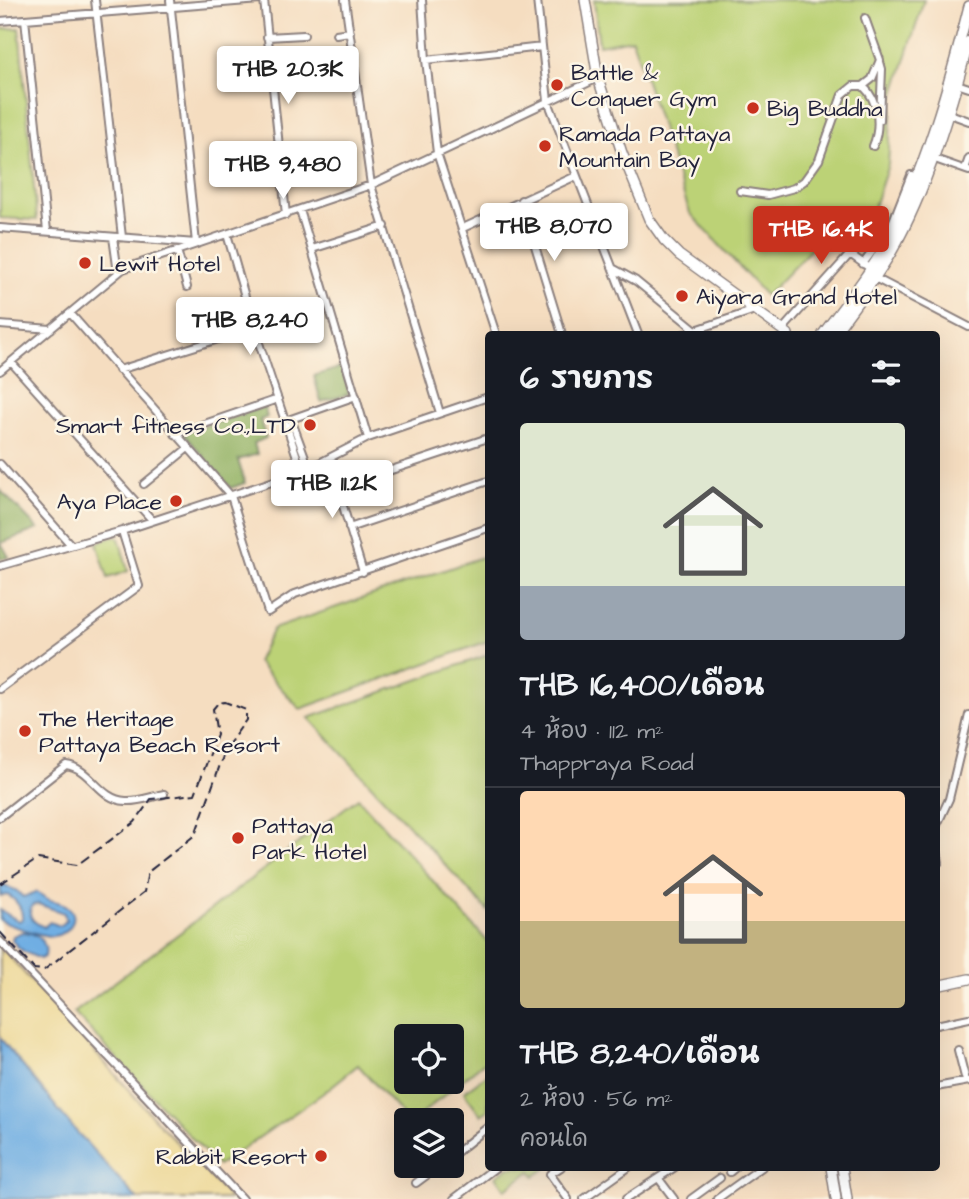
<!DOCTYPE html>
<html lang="th">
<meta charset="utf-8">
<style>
:root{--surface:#171b24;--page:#242831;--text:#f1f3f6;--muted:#9ea1a6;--line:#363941;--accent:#c8321e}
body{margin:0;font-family:"Architects Daughter","Playpen Sans Thai",sans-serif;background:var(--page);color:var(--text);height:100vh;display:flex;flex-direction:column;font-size:26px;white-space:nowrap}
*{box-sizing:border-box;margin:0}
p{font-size:23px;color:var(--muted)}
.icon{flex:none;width:38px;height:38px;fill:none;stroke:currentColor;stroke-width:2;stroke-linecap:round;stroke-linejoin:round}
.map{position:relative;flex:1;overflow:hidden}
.sheet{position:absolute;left:485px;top:331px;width:455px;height:840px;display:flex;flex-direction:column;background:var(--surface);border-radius:7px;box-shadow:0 7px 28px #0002}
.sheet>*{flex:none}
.tools{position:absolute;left:394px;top:1024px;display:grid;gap:14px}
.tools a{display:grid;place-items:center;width:70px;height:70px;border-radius:7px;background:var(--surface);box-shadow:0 7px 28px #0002;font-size:35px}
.price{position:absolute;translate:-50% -60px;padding:0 16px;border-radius:7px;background:#fff;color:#222;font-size:23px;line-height:46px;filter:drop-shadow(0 2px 4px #0008)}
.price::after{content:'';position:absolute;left:50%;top:42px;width:21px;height:16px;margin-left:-10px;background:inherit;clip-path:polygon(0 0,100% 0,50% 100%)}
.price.selected{background:var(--accent);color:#fff}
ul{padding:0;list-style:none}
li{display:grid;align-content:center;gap:14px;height:371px;padding:0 35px}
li+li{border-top:2px solid var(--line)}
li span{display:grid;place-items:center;height:217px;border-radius:7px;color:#555}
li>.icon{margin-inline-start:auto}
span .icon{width:126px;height:126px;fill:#fffc;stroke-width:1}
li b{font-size:30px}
h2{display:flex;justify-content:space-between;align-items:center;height:84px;padding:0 35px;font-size:30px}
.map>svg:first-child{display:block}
.green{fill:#bcd276;stroke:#6f7a58;stroke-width:2;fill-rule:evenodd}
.forest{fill:#95b467;stroke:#5c6b51;stroke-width:2}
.sand{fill:#eeda9e;stroke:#887e6c;stroke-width:2}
.water{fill:#70aee3;stroke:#49688f;stroke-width:2;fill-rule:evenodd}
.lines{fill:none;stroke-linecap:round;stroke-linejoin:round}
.street-casing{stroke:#8c807e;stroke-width:10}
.secondary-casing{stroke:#8c807e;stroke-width:12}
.street{stroke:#fff;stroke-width:6}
.secondary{stroke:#fff;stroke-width:9}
.rail{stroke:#22223b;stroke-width:2;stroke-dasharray:10 5;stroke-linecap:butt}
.poi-dot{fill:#c8321e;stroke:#fcf5e5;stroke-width:2.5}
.labels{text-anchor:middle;stroke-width:5;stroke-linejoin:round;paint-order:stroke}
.poi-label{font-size:23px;fill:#22223b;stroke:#fcf5e5;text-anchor:start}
</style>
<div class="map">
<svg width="969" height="1199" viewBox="0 0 969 1199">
<rect width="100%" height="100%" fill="#fcf5e5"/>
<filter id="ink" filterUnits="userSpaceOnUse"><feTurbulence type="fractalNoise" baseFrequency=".0143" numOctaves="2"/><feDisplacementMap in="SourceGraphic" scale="14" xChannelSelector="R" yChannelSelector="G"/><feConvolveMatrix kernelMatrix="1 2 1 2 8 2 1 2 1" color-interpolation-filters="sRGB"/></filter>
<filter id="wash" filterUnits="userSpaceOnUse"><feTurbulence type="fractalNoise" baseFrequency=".00686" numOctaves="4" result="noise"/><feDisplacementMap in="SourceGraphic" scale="28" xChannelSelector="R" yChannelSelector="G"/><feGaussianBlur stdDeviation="1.57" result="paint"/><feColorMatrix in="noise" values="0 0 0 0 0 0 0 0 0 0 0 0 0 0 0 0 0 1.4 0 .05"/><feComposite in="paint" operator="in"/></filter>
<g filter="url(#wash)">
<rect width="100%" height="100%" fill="#f5ddc0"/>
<path class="green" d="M594,0H924L892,103L888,165L868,224L833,226L766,296L690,213L632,39L599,45Z
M19,28L37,220L0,218V29Z
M114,536L119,538L128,571L108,578L97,543Z
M488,555V641L300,709L257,662L273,629Z
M488,655V911L309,718Z
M358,798L488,942V1059L414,1120H407L358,1065L322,1094L218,1166L74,1013ZM406,1036H452V1082H406Z
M488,1074V1110L481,1115L464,1092Z
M509,1167H548L535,1176L531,1171L505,1189L496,1176Z"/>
<path class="forest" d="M342,367L349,394L321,402L314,376Z
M264,407L267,417L260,420L266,438L254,443L257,454L238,460L245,483L231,488L183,433Z
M0,490L38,529L1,543L9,557L0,559Z"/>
<path class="sand" d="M0,946L163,1128L231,1199H137L74,1129L0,1038Z"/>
<path class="water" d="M1,885L16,890L23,897L36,892C40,894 42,896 46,898C52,902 60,901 67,906C82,917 68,935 53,936C45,937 7,925 0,920V910L19,921L22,919C23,908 17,901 8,895L0,896ZM38,904L64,913L66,920L60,926L50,922L44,927C34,923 25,915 33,905Z
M22,932C36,932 48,941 45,956L40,959C28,953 20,952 12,940L13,936Z
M0,1038L74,1129L137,1199H0Z"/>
</g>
<g filter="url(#ink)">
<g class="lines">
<defs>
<path id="street" d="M95,0L122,237
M264,0L286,215
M345,0L371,185L440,413
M422,0L426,60L437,153L496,334
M537,0L548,101L638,334
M25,19L47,231
M0,21L260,0
M336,34L350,32
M267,37L304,35
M426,60L542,47
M957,84L969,88
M863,86L872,79L880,60L865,18
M947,113L969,121
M880,120L882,69L880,62
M932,158L969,171
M965,169L969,158
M740,191L768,195L794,188L804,181L819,160L842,95L853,86H863C879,101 881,127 873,146
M521,200L562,334
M300,210L368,438
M0,228L196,243L170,0
M463,228L576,176
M227,234L254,328L302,472
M113,237L118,273
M312,249L385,226
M177,250L187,287
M863,264L891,226L911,175L916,176
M614,269L636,281L696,330
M875,278L969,327
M70,313L231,496L268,612L295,594L488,528
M0,325L51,329
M782,330L850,254L871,269
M684,334L755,310
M11,362L152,520
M119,370L254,328
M0,371L123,269L371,185L598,78
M175,434L278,399
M305,457L291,419L356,396
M329,460L363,572
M0,464L71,545
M144,484L188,448
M337,488L488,438
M349,528L488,481
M0,566L122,531L302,472L368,438L488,397
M0,689L139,586L122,531
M0,817L66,765C91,768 99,800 126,801C138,802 153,796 164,794
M936,827L949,799L969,715
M936,846L939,862H936
M0,941L242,1199
M936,1025L969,1018
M958,1050L966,1081
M936,1087L969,1081
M452,1156L488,1127
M561,1167L550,1174L568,1199
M730,1172L736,1167
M659,1179L674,1199
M416,1183L439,1166
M454,1199L496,1167
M584,1199L629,1167
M626,1199L675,1167
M691,1199L720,1178
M717,1199L762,1167"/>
<path id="secondary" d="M585,0L598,78L622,153L649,219L664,240L679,255L788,334
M823,334C845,304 869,275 887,242C925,171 949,85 969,6
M834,334C854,307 875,280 892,251C927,190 951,108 969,41
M936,986L969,979
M831,1167L836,1199
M842,1167L847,1199"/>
</defs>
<use href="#street" class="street-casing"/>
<use href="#secondary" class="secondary-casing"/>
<use href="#street" class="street"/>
<use href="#secondary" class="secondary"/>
<path class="rail" d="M0,884L38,859L77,865L135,822L151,799L195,794L217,735L213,709L218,703L225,702L246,710V720L226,748L195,835L148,872L144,892L44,970L34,969L0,932"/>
</g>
</g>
<g class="poi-dot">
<circle cx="557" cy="85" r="7"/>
<circle cx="753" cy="108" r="7"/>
<circle cx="545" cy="146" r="7"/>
<circle cx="85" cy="263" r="7"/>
<circle cx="682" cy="296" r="7"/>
<circle cx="310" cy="425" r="7"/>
<circle cx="176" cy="501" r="7"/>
<circle cx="25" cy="731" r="7"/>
<circle cx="238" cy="838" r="7"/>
<circle cx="321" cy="1156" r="7"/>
</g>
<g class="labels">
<g class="poi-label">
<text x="571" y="80">Battle &amp;<tspan x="571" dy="26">Conquer Gym</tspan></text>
<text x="767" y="116">Big Buddha</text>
<text x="559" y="141">Ramada Pattaya<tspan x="559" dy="26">Mountain Bay</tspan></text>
<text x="99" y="271">Lewit Hotel</text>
<text x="696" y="304">Aiyara Grand Hotel</text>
<text x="296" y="433" text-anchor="end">Smart fitness Co.,LTD</text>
<text x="162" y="509" text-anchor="end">Aya Place</text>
<text x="39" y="726">The Heritage<tspan x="39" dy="26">Pattaya Beach Resort</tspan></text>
<text x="252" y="833">Pattaya<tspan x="252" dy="26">Park Hotel</tspan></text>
<text x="307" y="1164" text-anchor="end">Rabbit Resort</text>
</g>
</g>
</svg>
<div class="tools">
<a><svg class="icon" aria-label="locate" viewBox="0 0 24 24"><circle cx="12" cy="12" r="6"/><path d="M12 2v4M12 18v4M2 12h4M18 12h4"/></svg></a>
<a><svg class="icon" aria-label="layers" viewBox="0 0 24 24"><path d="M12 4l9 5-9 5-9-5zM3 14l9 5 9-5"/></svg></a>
</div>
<b class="price" style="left:288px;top:106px">THB 20.3K</b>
<b class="price" style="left:283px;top:201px">THB 9,480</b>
<b class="price" style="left:554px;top:263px">THB 8,070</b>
<b class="price selected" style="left:821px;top:266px">THB 16.4K</b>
<b class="price" style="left:250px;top:357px">THB 8,240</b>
<b class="price" style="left:332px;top:520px">THB 11.2K</b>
<section class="sheet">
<h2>6 รายการ<svg class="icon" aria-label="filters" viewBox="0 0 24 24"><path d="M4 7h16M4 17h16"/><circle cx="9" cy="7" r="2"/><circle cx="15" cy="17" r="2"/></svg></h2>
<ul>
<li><span style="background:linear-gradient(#dfe7d0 75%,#9aa5b1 0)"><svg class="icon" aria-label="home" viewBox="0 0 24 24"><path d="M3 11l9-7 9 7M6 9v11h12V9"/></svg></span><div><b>THB 16,400/เดือน</b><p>4 ห้อง · 112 m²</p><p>Thappraya Road</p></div></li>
<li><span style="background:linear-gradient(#ffd9b3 60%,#c2b280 0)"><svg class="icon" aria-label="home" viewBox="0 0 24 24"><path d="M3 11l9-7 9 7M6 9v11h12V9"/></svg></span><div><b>THB 8,240/เดือน</b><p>2 ห้อง · 56 m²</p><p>คอนโด</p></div></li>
</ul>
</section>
</div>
